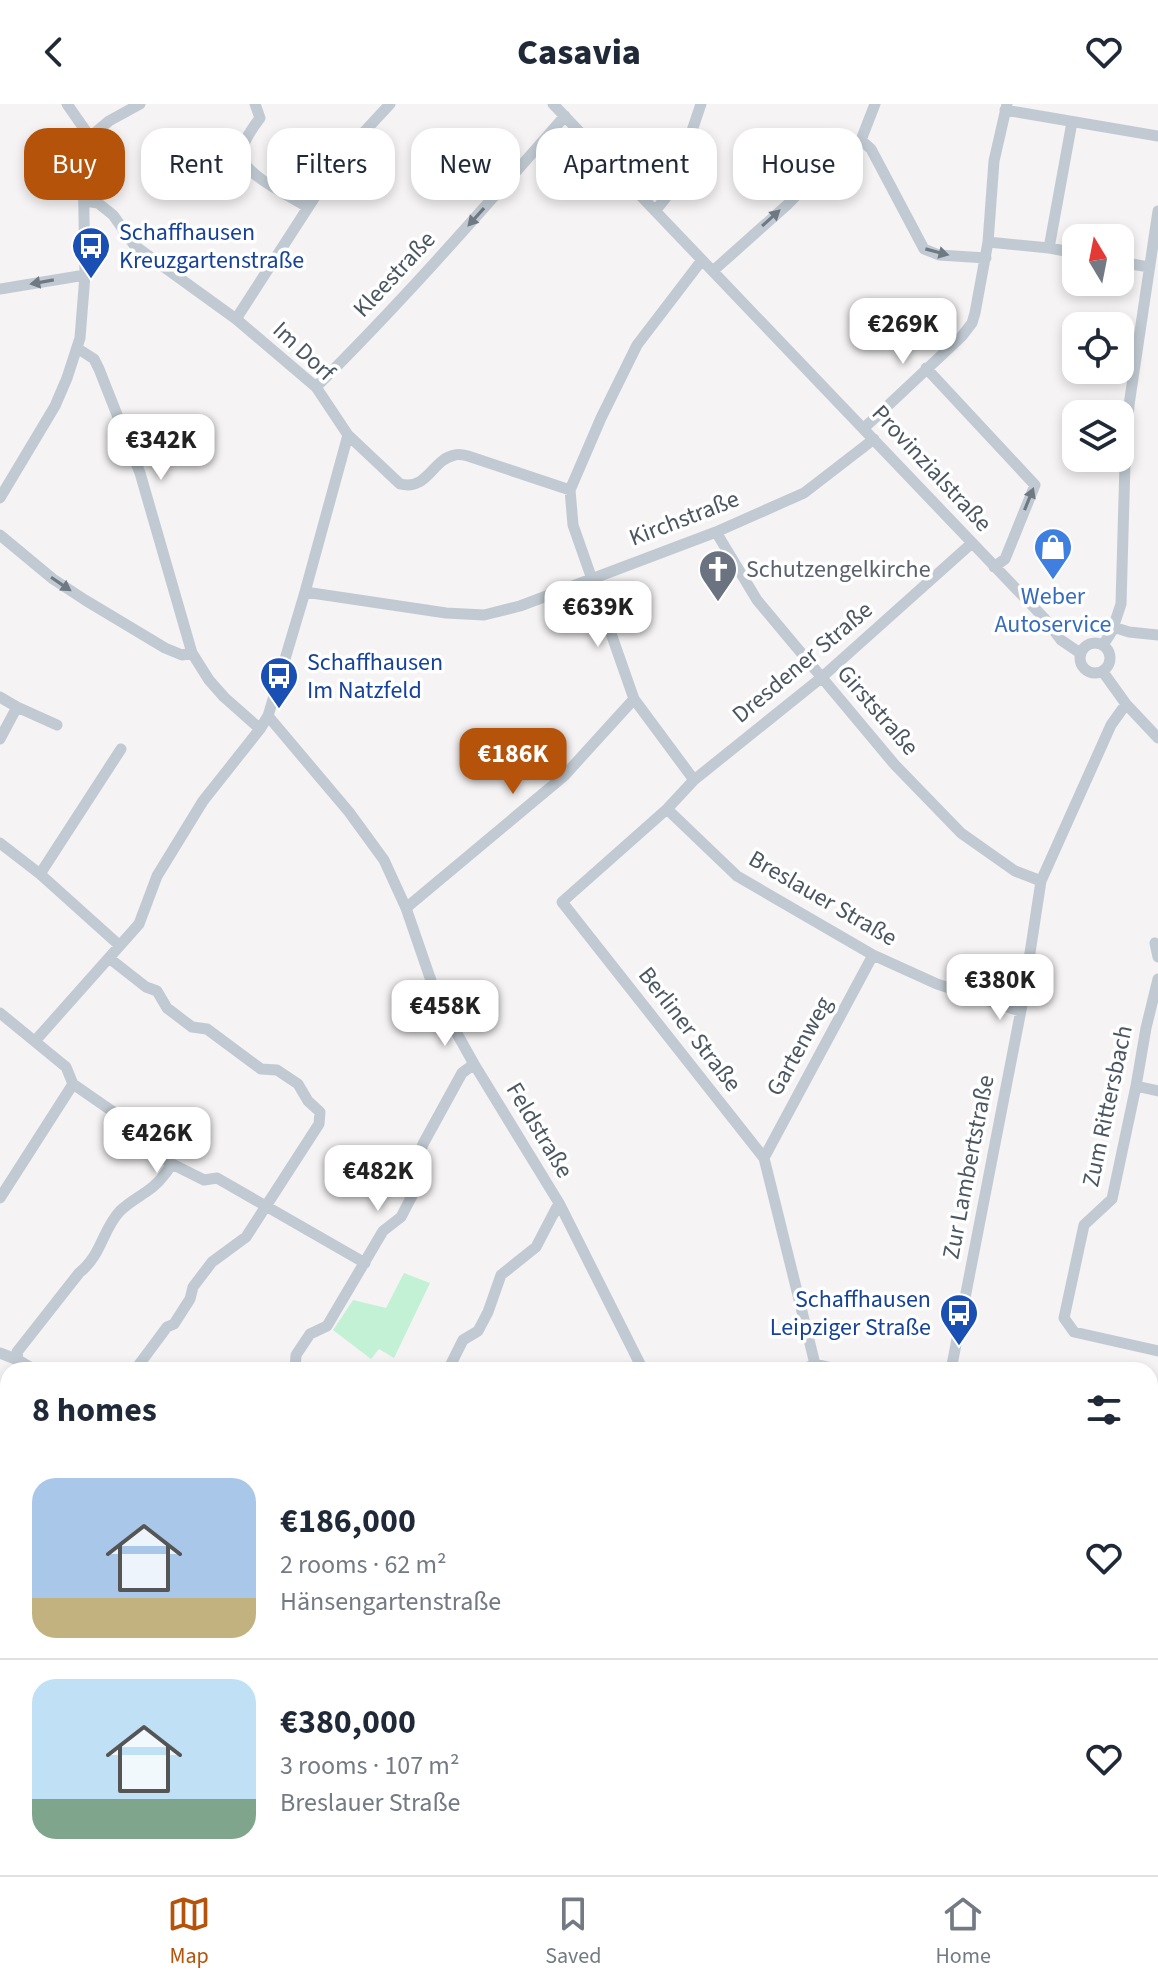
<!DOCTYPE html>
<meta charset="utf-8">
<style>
:root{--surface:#fff;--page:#f2f2f3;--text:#1f2937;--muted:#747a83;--line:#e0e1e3;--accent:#b45309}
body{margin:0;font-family:"Source Sans 3",sans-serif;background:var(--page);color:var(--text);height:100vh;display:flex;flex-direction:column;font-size:30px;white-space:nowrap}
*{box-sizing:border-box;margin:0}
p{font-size:26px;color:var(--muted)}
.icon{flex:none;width:44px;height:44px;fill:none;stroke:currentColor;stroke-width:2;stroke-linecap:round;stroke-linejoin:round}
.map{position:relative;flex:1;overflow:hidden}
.sheet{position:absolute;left:0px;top:1258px;width:1158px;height:514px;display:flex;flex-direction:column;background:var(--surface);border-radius:24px 24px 0 0;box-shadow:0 4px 12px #0003}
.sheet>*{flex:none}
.top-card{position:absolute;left:24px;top:24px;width:1110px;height:72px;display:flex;gap:16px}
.needle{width:52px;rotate:350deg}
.controls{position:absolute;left:1062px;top:120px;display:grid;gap:16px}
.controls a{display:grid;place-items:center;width:72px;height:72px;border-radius:16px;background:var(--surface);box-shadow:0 4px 12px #0003;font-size:40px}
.price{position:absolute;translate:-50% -68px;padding:0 18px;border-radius:16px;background:#fff;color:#222;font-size:26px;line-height:52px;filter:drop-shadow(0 2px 4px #0008)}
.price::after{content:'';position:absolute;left:50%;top:48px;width:24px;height:18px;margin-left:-12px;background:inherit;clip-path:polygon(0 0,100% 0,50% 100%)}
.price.active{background:var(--accent);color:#fff}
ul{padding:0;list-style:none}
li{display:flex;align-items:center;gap:24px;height:200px;padding:0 32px}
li+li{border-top:2px solid var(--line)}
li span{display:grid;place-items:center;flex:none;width:224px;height:160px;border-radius:24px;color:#555}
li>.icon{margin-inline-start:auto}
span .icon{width:96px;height:96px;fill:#fffc;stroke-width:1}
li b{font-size:34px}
h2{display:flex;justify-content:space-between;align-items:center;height:96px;padding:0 32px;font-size:34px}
.chip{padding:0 28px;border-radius:24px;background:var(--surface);box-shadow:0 4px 12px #0003;font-size:28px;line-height:72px}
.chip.active{background:var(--accent);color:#fff}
header{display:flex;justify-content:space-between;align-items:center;height:104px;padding:0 32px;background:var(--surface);font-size:36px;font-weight:800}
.tabs{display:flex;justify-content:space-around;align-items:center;height:112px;border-top:2px solid var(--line);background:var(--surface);font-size:22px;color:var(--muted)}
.tabs a{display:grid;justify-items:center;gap:4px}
.tabs .active{color:var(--accent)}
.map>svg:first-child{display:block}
.commercial{fill:#fdf9ef}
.green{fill:#c3f1d5}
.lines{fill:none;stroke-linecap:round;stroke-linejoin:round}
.minor{stroke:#c1cad2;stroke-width:11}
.oneway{fill:#6e7983}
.labels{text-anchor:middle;stroke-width:7;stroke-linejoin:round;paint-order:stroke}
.transit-label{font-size:24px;fill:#164399;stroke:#fff;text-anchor:start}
.street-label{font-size:24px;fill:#4a5661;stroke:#fff}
.worship-label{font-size:24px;fill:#5b616d;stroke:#fff;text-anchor:start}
.shop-label{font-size:24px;fill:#366cbe;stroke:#fff}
</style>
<header><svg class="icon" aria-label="back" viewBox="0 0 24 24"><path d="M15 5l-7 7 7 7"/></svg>Casavia<svg class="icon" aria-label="heart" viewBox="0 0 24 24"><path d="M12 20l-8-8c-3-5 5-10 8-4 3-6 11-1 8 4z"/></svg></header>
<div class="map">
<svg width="1158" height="1771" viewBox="0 0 1158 1771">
<rect width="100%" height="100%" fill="#f5f3f3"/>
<path class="commercial" d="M1158,1413V1706L1150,1721V1417Z"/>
<path class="green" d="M404,1169L430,1179L394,1254L379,1245L371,1255L333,1226L353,1196L386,1204Z
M1158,1746V1771H958L993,1764H1150V1747Z"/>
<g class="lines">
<path class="minor" d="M67,0L90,33
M255,0L260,14C252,25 240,40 243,54C245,71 292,93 307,103
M553,0L1045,515L1061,536L1080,549
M1005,6L1158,32
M90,33L109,17L140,0
M861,36L875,0
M655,107L672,86L701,0
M988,138L1049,144L1076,149
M1049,144L1072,18
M1120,158L1149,163
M714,166L787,101L844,43L861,36L871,45L924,145L939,151L986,154
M0,185L85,171
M236,215L340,54L390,0
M77,244L94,255L99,265L140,369L192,549L209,576L224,593L260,625
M926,264L1035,381L1005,455L994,463
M316,283C403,197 484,104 565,12
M864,324L962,232L972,219L975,209L988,138L994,57L1007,0
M348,331L400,380C428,387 432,355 455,351C459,350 464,351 468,352L570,386L601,314L637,241L702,156
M570,386L573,421L634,595L694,676
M0,394L55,302L67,274L80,234L85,171L83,53L90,33
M716,428L757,496L895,661L961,729L1015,767L1041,777
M0,431L53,475L85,496L165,544L182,551L192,549
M305,488L446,509L484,511L520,502L716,428L804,389L874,335
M1113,523L1129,528L1158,531
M1080 554a15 15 0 1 1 30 0a15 15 0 1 1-30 0Z
M1103,541L1112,527L1121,500L1125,359L1129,301L1158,107
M1103,568L1126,600L1158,634
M0,593L17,603L0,635
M17,603L57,621
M268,612L349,708L384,756L406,804L437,894L474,960L559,1099L643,1266
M667,705L737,772L873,851L937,880L1020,907
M0,739L40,770L119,841
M40,770L121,645
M406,804L564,672L634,595
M1155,839L1158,853
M109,854L146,883L157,887L167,904L192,923L207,925L261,965L277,966L298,980L308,997L320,1008L319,1020L246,1133L212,1158L193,1183L190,1195L174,1220L167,1223L135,1266
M1158,875L1146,924L1136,982L1112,1095L1084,1121L1064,1214L1074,1228L1158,1247
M0,909L66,963L73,980L138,1025L149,1043L172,1060L204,1076L217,1074L365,1159
M35,937L139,820L157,772L203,697L260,625L268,612L305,488L348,331L316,283L236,215L135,142L113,111L98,99L85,97
M1136,982L1158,987
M764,1054L873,851
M0,1094L73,980
M0,1249L18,1256
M815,1260L764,1054L562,798L667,705L694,676L821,574L972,439
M35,1266L18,1256L17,1248L79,1169C102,1151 102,1126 120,1107C128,1099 137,1094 146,1088C157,1081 165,1071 172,1060
M295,1266L296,1251L310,1230L327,1222L383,1127L401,1113L415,1086L414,1064L423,1040L462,969L474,960
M448,1266L463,1236L478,1227L488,1208L501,1171L536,1143L559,1099
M801,1266L815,1260L841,1266
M951,1266L1022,901L1041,777L1111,621L1126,600
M1150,1620L1158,1621
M1150,1748L1158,1733
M843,1764L845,1767L859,1770
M1137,1771L1141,1764"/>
</g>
<defs><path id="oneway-solid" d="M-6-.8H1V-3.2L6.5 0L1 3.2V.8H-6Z" transform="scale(2)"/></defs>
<g class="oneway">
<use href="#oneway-solid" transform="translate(476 113) rotate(132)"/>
<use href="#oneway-solid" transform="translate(771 114) rotate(-42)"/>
<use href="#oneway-solid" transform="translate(937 148) rotate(15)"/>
<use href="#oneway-solid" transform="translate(42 178) rotate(170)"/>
<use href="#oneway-solid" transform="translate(1029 395) rotate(-68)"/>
<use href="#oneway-solid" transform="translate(61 480) rotate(34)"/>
</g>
<defs>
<symbol id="bus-pin" viewBox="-11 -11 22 30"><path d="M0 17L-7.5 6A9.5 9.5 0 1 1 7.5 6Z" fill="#1a4fb4" stroke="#fff"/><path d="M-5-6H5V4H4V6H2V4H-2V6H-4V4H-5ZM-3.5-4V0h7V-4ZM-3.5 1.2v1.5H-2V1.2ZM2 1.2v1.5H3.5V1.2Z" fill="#fff"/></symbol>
<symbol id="shop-pin" viewBox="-11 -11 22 30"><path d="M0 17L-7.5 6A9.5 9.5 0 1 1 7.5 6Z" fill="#3f7fe0" stroke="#fff"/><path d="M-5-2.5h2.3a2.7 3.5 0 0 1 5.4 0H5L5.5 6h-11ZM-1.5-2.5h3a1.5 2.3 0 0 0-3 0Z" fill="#fff"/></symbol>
<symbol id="church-pin" viewBox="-11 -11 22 30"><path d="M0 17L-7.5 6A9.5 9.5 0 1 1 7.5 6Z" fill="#6b7280" stroke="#fff"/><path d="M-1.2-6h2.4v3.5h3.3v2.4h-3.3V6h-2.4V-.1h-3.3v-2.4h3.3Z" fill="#fff"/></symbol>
</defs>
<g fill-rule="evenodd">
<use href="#bus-pin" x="69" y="120" width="44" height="60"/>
<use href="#shop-pin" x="1031" y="421" width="44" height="60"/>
<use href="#church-pin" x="696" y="443" width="44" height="60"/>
<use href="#bus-pin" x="257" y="550" width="44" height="60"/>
<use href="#bus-pin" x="937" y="1187" width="44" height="60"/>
</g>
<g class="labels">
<g class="transit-label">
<text x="119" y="136">Schaffhausen<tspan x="119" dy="28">Kreuzgartenstraße</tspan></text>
<text x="307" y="566">Schaffhausen<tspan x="307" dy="28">Im Natzfeld</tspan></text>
<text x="931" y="1203" text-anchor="end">Schaffhausen<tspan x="931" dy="28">Leipziger Straße</tspan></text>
</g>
<g class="street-label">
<text transform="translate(394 170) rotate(-47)" y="8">Kleestraße</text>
<text transform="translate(304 247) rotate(43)" y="8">Im Dorf</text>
<text transform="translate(932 364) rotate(47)" y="8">Provinzialstraße</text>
<text transform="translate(684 414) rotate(-21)" y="8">Kirchstraße</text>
<text transform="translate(802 558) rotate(-40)" y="8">Dresdener Straße</text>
<text transform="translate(878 606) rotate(49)" y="8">Girststraße</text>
<text transform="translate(823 794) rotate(30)" y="8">Breslauer Straße</text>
<text transform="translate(690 925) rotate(52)" y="8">Berliner Straße</text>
<text transform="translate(799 942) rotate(-61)" y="8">Gartenweg</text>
<text transform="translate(1107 1002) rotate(-78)" y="8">Zum Rittersbach</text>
<text transform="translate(540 1026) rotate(59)" y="8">Feldstraße</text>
<text transform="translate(968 1063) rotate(-79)" y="8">Zur Lambertstraße</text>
</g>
<g class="worship-label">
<text x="746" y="473">Schutzengelkirche</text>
</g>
<g class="shop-label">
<text x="1053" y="500">Weber<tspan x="1053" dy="28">Autoservice</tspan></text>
</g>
</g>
</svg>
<div class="controls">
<a><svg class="needle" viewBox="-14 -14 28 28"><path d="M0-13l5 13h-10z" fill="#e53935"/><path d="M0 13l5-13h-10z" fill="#747a83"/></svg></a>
<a><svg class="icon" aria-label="locate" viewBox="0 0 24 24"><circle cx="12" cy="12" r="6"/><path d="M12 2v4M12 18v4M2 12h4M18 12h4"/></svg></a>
<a><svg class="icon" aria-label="layers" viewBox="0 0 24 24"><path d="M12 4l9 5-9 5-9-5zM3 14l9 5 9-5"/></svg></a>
</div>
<b class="price" style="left:903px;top:262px">€269K</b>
<b class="price" style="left:161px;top:378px">€342K</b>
<b class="price" style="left:598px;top:545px">€639K</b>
<b class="price active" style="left:513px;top:692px">€186K</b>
<b class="price" style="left:1000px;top:918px">€380K</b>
<b class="price" style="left:445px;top:944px">€458K</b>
<b class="price" style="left:157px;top:1071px">€426K</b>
<b class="price" style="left:378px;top:1109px">€482K</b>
<div class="top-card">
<a class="chip active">Buy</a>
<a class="chip">Rent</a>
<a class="chip">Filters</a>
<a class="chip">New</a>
<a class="chip">Apartment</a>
<a class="chip">House</a>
</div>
<section class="sheet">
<h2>8 homes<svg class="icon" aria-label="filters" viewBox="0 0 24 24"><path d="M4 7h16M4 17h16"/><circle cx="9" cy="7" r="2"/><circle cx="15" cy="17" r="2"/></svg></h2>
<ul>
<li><span style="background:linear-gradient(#a9c7e8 75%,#c2b280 0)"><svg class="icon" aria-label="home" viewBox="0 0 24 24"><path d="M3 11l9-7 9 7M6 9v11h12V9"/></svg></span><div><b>€186,000</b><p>2 rooms · 62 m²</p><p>Hänsengartenstraße</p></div><svg class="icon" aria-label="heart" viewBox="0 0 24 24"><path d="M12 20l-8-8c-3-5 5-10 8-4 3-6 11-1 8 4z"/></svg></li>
<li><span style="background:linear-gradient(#bfe0f5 75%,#7fa58c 0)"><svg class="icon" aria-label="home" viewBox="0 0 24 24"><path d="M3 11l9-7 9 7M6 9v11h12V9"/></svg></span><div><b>€380,000</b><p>3 rooms · 107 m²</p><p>Breslauer Straße</p></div><svg class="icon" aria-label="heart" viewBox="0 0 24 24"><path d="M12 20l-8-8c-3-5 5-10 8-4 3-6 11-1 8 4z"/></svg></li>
</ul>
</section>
</div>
<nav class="tabs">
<a class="active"><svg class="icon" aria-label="map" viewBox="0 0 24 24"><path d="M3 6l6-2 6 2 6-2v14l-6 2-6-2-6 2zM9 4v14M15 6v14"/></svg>Map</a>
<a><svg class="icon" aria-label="saved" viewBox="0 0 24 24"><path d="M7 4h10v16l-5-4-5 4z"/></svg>Saved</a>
<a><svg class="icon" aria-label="home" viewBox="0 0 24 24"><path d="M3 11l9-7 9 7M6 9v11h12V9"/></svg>Home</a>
</nav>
